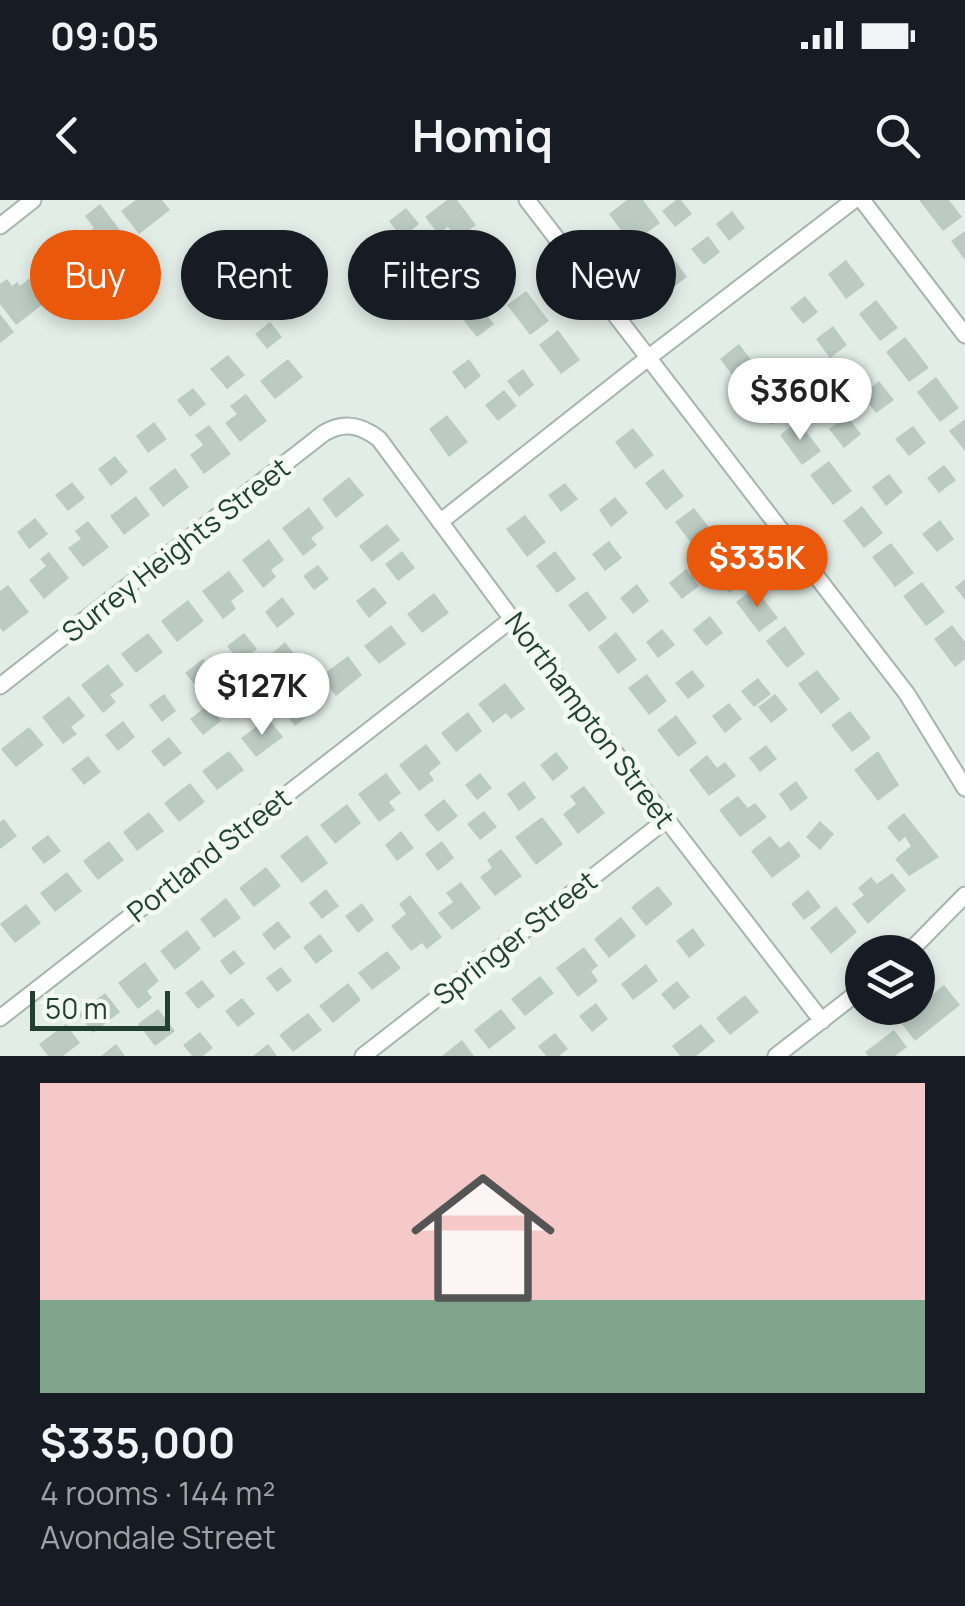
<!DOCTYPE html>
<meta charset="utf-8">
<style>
:root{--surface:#171b24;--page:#20242c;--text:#f1f3f6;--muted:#9ea1a6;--line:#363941;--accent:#ea580c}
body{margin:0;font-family:Manrope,sans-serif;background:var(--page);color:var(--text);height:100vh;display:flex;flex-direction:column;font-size:38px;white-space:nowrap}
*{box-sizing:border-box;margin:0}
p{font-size:32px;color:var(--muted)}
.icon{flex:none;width:55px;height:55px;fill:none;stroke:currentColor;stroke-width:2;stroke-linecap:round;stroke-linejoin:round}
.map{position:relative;height:856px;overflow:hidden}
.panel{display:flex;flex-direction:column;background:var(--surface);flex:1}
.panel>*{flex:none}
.guide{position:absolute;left:30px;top:30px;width:905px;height:90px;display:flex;gap:20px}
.tools{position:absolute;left:845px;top:735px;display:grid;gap:20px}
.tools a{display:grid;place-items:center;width:90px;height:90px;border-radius:50%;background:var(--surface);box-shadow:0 5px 15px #0003;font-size:50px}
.scale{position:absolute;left:30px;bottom:25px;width:140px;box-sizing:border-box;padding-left:10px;border:5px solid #223f33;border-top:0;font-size:28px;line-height:35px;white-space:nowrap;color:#223f33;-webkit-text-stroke:8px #f3f9f5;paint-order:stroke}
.price{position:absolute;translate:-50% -85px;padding:0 22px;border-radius:35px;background:#fff;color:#222;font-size:32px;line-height:65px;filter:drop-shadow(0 2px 5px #0008)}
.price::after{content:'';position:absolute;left:50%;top:60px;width:30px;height:22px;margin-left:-15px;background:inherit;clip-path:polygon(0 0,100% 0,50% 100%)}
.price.selected{background:var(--accent);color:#fff}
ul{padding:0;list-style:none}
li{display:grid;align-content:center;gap:20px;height:530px;padding:0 40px}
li+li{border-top:2px solid var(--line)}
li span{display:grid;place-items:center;height:310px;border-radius:0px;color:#555}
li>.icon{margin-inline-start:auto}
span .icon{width:180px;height:180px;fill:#fffc;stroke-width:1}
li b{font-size:42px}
.tag{padding:0 35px;border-radius:45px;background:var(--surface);box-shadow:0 5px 15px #0003;font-size:35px;line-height:90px}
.tag.selected{background:var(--accent);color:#fff}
.status{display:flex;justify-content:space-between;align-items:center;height:70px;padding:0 50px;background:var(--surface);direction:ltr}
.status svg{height:28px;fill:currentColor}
header{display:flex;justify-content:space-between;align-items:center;height:130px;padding:0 40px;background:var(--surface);font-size:45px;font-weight:700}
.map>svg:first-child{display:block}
.building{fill:#bbcbc2}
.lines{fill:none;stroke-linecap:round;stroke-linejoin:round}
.minor-casing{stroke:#a5b5ad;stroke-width:19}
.minor{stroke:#fff;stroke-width:15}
.labels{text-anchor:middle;stroke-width:10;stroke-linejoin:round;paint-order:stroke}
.street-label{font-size:28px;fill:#223f33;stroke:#f3f9f5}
</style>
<div class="status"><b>09:05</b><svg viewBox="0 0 49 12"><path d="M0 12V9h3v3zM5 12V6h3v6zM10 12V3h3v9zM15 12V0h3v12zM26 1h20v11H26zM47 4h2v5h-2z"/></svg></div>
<header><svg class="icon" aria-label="back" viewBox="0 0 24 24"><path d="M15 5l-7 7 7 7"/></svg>Homiq<svg class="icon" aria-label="search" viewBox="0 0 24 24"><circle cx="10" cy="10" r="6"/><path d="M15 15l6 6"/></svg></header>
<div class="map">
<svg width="965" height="856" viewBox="0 0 965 856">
<rect width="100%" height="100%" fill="#e2ede7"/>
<path class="building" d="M136,0H162L170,10L139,34L121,11Z
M447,0H457L476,25L457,39L448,27L438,34L425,17Z
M627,0H643L660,23L631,44L609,14Z
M676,0H681L692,14L675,27L662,11Z
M919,0H949L962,17L943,31Z
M100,4L127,39L96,63L78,40L94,28L85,16Z
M406,8L419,24L402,38L389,21Z
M732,11L745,28L729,41L716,24Z
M965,31V60L951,41Z
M708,36L720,52L704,65L691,49Z
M62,38L89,73L58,97L40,74L56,62L47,50Z
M491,44L513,74L495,88L472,59Z
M665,47L687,77L668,91L646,61Z
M846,60L865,85L846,99L828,74Z
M443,61L456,77L439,91L426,74Z
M30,78L47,101L16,125L0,104V84L7,79L12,86L17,82L20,86Z
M526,91L549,121L530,135L507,105Z
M805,96L818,112L803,124L790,108Z
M876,100L898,128L880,141L859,114Z
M481,108L494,124L477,137L464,121Z
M0,114L14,132L0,143Z
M270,122L282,137L267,149L255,134Z
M833,126L847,145L830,158L816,139Z
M558,130L580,160L561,174L539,145Z
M905,137L929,168L909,182L886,152Z
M739,144L762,174L743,189L720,159Z
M228,155L245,175L227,189L210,169Z
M288,159L303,177L275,199L260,181Z
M469,159L481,176L465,189L452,172Z
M817,167L832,186L815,199L800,181Z
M523,169L534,185L519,197L507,181Z
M936,177L959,208L940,222L917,192Z
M879,181L894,200L876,213L862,195Z
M769,184L789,211L771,225L750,199Z
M193,188L206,204L190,217L177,200Z
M504,190L517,206L498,221L485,205Z
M246,194L267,221L240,242L225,223L237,214L230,206Z
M447,215L468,242L449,257L429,229Z
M847,216L861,234L844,248L829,229Z
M965,219V251L949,231Z
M798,221L821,251L802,265L780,235Z
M154,222L167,239L148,253L136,236Z
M209,225L231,254L204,274L190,255L203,245L195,235Z
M913,226L926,243L909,256L895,239Z
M633,228L654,255L635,269L615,242Z
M115,256L128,272L111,286L98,269Z
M829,261L852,291L833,305L810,275Z
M944,265L956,280L939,293L927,278Z
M175,268L189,287L163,307L149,288Z
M663,269L684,296L666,310L645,283Z
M889,274L903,292L886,306L872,287Z
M349,277L364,295L336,318L322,299Z
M72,282L85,298L68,311L55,295Z
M565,283L578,299L561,312L548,295Z
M136,296L150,315L124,335L110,316Z
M615,297L628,313L611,327L599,310Z
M862,306L883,333L864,348L843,321Z
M309,307L324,328L311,338L317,345L303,356L282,328Z
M694,308L715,335L696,349L675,322Z
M525,315L546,342L527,357L506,329Z
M35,318L48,334L29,349L17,332Z
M940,320L954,339L937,352L922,334Z
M88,321L109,347L83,367L68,348L81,339L75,331Z
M387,324L400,340L372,362L359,346Z
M269,339L284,360L271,370L276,377L263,388L242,360Z
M609,341L622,358L605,371L592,354Z
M891,343L914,373L895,387L872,357Z
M402,351L415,368L398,381L385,364Z
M555,351L576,379L557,393L536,366Z
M49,352L69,378L44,399L29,380L46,366L40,359Z
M726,352L747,379L729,393L708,366Z
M318,365L329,379L314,390L303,376Z
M686,369L699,386L682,399L669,383Z
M229,371L244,391L231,401L236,409L223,419L202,391Z
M965,379V400L955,387Z
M922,382L945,412L926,426L903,396Z
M637,384L649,401L633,414L620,398Z
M8,385L29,412L3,432L0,428V391Z
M374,387L387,403L369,418L356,401Z
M755,388L778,418L759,432L736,402Z
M587,391L607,418L589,432L568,405Z
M434,393L449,413L422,433L407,414Z
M282,397L295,414L277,428L265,412Z
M188,400L204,421L177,442L161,421Z
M710,416L723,433L706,446L693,430Z
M391,425L406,444L379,464L364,446Z
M952,425L965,442V459L955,467L934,439Z
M785,426L805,454L787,468L766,441Z
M662,429L675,445L658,458L646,442Z
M616,432L637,460L618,474L598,447Z
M148,433L163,452L136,473L121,454Z
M244,433L257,449L240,462L227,446Z
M285,442L298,459L282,472L269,456Z
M348,456L362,475L336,496L321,476Z
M203,459L216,475L198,489L185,473Z
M108,464L124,485L110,495L116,502L103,513L81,485Z
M692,470L705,486L688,499L675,483Z
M817,470L840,499L821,514L798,484Z
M246,472L259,489L242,502L230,485Z
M647,474L667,501L649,515L628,488Z
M758,478L771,494L754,507L741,491Z
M505,483L525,509L511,519L506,513L493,523L478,504Z
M307,486L322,505L295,526L280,507Z
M164,494L176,511L162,522L149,505Z
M775,494L788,510L771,523L758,507Z
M69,496L85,516L71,527L77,534L63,544L42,517Z
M729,503L742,519L725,533L712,516Z
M208,505L221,521L203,535L190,519Z
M850,511L871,538L852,552L831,525Z
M468,512L482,531L456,552L441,533Z
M676,515L697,543L678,557L657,530Z
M268,518L283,537L256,557L241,538Z
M123,521L135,537L118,551L105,535Z
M29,527L44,545L16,567L1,549Z
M169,537L182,553L164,567L151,551Z
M426,544L441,563L429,573L434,580L419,591L399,565Z
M766,545L777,559L760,572L749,558Z
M229,551L244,570L217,590L202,571Z
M878,551L899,585L878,601L854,570Z
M556,552L569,568L553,581L540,565Z
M707,555L717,568L725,562L736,576L709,596L689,570Z
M88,556L101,572L84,585L71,569Z
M386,573L401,593L389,602L395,610L379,622L358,594Z
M480,573L492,588L477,600L465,585Z
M524,581L536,598L519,611L507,594Z
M796,581L808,598L791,611L779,594Z
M190,583L205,602L179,622L164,603Z
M584,586L605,613L578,634L563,614L576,604L570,596Z
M738,596L748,608L755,603L767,617L740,637L719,610Z
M444,599L458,616L438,632L424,615Z
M347,604L361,623L335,644L320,625Z
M484,611L497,627L480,640L467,624Z
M149,612L164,631L137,651L123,632Z
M904,613L939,657L909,676L895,659L911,646L905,637L899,642L887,627Z
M542,617L563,644L536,665L515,637Z
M4,619L17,636L0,649V622Z
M820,621L834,634L820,650L806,637Z
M401,631L414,648L397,661L385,645Z
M48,635L61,651L44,664L31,648Z
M307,635L328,663L302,683L280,656Z
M770,636L780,648L789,641L801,656L772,678L751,651Z
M109,641L124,660L98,680L83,661Z
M442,641L454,658L438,671L425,654Z
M501,649L522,676L495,696L480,677L492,668L487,660Z
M266,667L281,686L254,707L239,688Z
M67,672L82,691L55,712L40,693Z
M892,673L906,690L868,724L852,704L864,695L858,688L871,677L877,684Z
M461,682L481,708L452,730L438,713L453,702L446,693Z
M658,686L673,704L646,726L631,707Z
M326,689L339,706L322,719L309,703Z
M808,690L821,707L804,720L791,704Z
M410,695L442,737L427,749L422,743L411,751L391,726L406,714L399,704Z
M226,698L241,718L214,738L200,719Z
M362,703L374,720L358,733L345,716Z
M26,704L41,723L15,743L0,724Z
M836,706L857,732L831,754L810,728Z
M621,717L636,736L609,758L594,739Z
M278,721L291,737L274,750L262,734Z
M693,728L705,745L689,758L676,741Z
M187,730L201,749L175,770L160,751Z
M320,734L333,751L316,764L303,747Z
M584,747L598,766L591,771L598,781L578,797L556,768Z
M234,750L245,764L230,775L220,761Z
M387,751L401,768L372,790L358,773Z
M145,762L159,781L147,791L152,798L138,809L118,783Z
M646,764L658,781L633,800L621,784Z
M281,767L292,781L277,792L266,778Z
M540,776L554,793L525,816L511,799Z
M202,780L215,796L198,809L185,793Z
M677,781L690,797L674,810L661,794Z
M348,783L361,800L333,823L319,806Z
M944,785L960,805L915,841L902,824L919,810L918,806Z
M105,793L120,812L93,833L78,814Z
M745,795L759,812L730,835L716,818Z
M242,798L255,814L238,827L225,811Z
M596,803L608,819L592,832L579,816Z
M158,809L175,831L155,846L138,824Z
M501,809L516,828L489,849L474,830Z
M308,813L322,830L293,852L279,835Z
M66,824L80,843L63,856H48L39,844Z
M701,824L715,841L696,856H680L672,846Z
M894,830L907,847L895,856H868L865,852Z
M200,832L213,848L203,856H192L183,845Z
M555,833L568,849L559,856H546L538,846Z
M462,840L474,856H442Z
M116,844L125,856H101Z
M268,844L277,856H253Z"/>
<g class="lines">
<defs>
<path id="minor" d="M527,0L907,494L965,588
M862,0L965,135
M0,26L33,0
M440,322L648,158L854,0
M0,486L324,233C344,221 361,225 379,239L512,419L822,821
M909,752L965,695
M0,818L512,419
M363,856L666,620
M776,856L862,789"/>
</defs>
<use href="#minor" class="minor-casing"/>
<use href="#minor" class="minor"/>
</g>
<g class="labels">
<g class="street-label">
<text transform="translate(176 350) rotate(-38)" y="10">Surrey Heights Street</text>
<text transform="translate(590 520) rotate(53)" y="10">Northampton Street</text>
<text transform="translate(209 655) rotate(-38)" y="10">Portland Street</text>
<text transform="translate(515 738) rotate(-38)" y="10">Springer Street</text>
</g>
</g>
</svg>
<div class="tools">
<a><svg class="icon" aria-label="layers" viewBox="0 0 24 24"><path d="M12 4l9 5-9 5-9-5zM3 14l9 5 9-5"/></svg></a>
</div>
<div class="scale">50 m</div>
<b class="price" style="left:800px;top:243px">$360K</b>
<b class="price selected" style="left:757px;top:410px">$335K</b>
<b class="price" style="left:262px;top:538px">$127K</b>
<div class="guide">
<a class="tag selected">Buy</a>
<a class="tag">Rent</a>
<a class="tag">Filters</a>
<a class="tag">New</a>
</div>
</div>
<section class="panel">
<ul>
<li><span style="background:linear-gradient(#f6c9c9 70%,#7fa58c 0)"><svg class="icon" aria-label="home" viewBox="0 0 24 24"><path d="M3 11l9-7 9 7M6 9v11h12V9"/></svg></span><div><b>$335,000</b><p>4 rooms · 144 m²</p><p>Avondale Street</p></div></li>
</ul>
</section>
